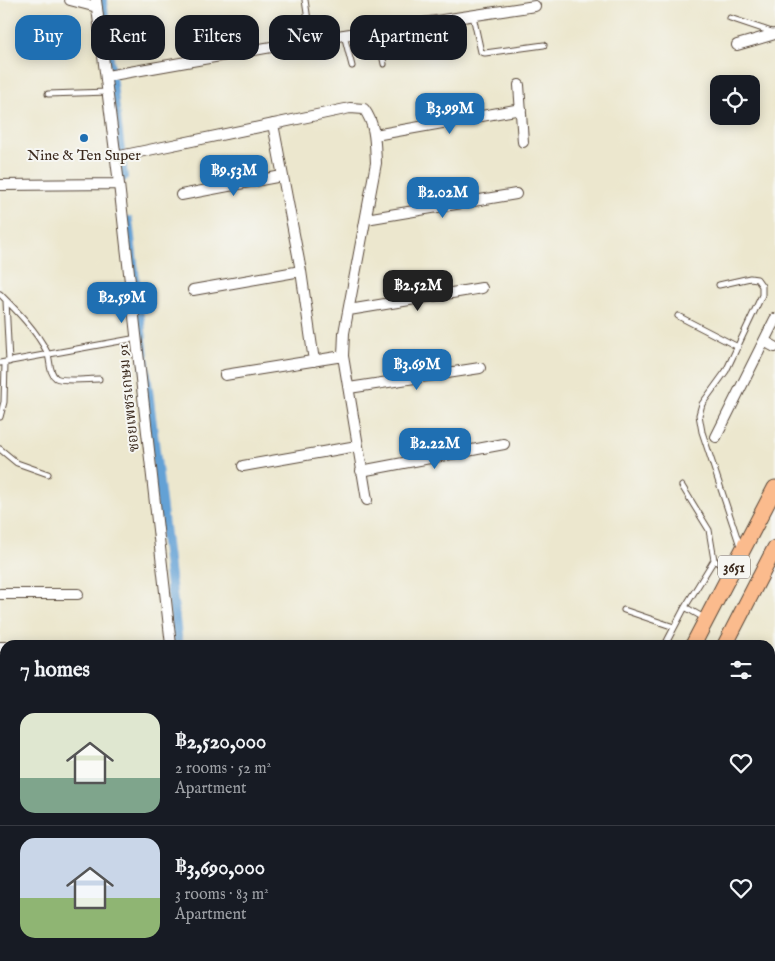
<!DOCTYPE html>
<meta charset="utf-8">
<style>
:root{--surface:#171b24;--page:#242831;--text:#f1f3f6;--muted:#9ea1a6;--line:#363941;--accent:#1f6fb2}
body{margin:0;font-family:"IM FELL English","Noto Serif Thai",serif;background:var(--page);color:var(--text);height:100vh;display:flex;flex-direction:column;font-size:19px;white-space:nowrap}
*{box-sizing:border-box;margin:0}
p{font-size:16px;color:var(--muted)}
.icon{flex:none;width:28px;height:28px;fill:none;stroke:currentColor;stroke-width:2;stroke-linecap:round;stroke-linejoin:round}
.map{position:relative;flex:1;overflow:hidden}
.sheet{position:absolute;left:0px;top:640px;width:775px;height:321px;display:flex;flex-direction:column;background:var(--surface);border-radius:15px 15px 0 0;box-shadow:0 2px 12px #0003}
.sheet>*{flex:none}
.hud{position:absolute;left:15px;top:15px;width:500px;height:45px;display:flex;gap:10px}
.controls{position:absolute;left:710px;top:75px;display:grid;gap:10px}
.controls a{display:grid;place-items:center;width:50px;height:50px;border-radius:10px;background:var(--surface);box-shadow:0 2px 12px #0003;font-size:25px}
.price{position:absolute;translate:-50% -42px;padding:0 11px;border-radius:10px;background:var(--accent);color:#fff;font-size:16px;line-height:32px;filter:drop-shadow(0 1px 2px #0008)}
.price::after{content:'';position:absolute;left:50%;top:30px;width:15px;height:11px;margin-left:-8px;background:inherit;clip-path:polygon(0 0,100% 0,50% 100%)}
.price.selected{background:#222;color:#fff}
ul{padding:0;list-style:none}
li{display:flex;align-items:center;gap:15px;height:125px;padding:0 20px}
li+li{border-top:1px solid var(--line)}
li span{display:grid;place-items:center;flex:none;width:140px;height:100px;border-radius:15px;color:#555}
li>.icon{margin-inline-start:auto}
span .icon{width:60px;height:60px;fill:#fffc;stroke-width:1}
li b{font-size:21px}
h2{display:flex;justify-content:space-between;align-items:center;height:60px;padding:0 20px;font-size:21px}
.chip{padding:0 18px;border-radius:15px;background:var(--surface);box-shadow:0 2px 12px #0003;font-size:18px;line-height:45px}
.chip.selected{background:var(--accent);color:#fff}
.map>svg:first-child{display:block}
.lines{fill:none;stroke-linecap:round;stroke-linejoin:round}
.canal{stroke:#63a1d5;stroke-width:10}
.lane-casing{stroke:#564638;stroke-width:7}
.street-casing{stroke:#564638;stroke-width:12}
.primary-casing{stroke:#564638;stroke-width:17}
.lane{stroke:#fff;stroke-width:5}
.street{stroke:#fff;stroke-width:10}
.primary{stroke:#fbbb8d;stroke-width:15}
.poi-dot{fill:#1f6fb2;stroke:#f6f6f2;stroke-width:2}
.labels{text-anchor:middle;stroke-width:4;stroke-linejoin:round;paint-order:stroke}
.shield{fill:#f6f6f2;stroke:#73675e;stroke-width:1}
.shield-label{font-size:14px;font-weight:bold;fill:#3b2a1e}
.poi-label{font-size:15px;fill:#3b2a1e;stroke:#f6f6f2}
.street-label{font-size:15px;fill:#3b2a1e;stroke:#f6f6f2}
</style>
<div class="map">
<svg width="775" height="961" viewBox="0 0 775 961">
<rect width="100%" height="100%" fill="#f6f6f2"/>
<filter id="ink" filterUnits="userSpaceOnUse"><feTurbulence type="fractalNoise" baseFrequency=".02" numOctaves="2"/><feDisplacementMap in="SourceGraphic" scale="10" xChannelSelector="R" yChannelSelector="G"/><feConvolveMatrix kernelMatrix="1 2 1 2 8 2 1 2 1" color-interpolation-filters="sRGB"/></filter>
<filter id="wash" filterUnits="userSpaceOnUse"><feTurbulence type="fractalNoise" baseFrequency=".0096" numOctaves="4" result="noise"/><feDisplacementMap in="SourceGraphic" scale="20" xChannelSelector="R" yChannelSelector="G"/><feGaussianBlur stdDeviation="1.12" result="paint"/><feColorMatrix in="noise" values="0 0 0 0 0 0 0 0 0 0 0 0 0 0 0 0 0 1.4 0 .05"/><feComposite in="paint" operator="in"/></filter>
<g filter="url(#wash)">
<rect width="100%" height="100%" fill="#ece7ce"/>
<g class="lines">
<path class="canal" d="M102,0L123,177
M128,221L178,645"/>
</g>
</g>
<g filter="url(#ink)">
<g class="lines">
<defs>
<path id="lane" d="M305,0L311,40
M473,16L481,52L485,53L544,45
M730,18L775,33
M195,27L201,59
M377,30L384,64
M344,35L352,66
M411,44L440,33L443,31L442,20
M48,94L108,92
M719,285L750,278L757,279L762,286V295L726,371L702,404L699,415L702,432L740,546
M0,294C17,311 36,330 47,352C51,360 48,372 56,378C63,382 89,379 99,379
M6,301L9,362
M678,316L738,347
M0,363L137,338
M0,417L4,402L5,363
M0,449L17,463L48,474
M682,486L709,530L714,560L730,571
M685,607L714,560
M624,610L674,627
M665,645L685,607L704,618
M0,819L5,817
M0,830L5,835
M0,956L5,955
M596,961L606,956"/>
<path id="street" d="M70,0L97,7
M96,0L119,184L171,645
M737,45L775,34
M107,76L311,40L535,6
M519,85L523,142
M273,124L301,271L314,361
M375,135L521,109
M115,157L350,108L364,109C376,125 375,144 376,163L344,333L343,356L367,500
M0,185L119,184
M181,195L282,176
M366,219L516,194
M193,290L301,271
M349,310L482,288
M775,319L764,341L775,347
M225,375L343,356
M349,388L480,368
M716,437L764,341
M243,466L357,446
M361,471L504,444
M0,594H78
M0,647H5
M0,701H5
M204,956V961"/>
<path id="primary" d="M693,645L775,488
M725,645L775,548
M527,961L530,956
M561,961L563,956"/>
</defs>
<use href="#lane" class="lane-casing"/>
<use href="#street" class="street-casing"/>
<use href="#primary" class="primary-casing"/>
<use href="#lane" class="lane"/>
<use href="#street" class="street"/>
<use href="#primary" class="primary"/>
</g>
</g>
<circle class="poi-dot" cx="84" cy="138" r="5"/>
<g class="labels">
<rect class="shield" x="718" y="555.5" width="32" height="23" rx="4"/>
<g class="shield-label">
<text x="734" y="572">3651</text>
</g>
<g class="poi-label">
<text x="84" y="160">Nine &amp; Ten Super</text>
</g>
<g class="street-label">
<text transform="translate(128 398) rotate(-96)" y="5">ซอยเพชรเกษม 91</text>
</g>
</g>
</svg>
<div class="controls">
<a><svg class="icon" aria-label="locate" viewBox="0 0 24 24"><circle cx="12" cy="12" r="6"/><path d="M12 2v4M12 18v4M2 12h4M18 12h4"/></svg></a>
</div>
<b class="price" style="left:450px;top:135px">฿3.99M</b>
<b class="price" style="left:234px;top:197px">฿9.53M</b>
<b class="price" style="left:443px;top:219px">฿2.02M</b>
<b class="price selected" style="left:418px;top:312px">฿2.52M</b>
<b class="price" style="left:122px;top:324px">฿2.59M</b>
<b class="price" style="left:417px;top:391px">฿3.69M</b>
<b class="price" style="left:435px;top:470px">฿2.22M</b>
<div class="hud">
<a class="chip selected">Buy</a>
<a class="chip">Rent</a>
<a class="chip">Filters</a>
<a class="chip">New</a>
<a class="chip">Apartment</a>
</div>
<section class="sheet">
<h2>7 homes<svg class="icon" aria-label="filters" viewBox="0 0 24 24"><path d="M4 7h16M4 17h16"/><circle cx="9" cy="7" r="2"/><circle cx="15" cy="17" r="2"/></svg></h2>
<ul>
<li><span style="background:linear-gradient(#dfe7d0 65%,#7fa58c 0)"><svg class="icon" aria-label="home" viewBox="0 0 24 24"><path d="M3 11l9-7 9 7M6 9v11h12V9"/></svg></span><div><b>฿2,520,000</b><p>2 rooms · 52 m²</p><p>Apartment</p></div><svg class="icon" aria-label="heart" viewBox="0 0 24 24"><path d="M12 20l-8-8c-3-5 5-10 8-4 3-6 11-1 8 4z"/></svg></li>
<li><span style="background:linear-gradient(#c9d6e8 60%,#8fb573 0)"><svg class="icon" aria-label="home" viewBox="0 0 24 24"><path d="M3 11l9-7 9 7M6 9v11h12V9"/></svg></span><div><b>฿3,690,000</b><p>3 rooms · 83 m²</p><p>Apartment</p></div><svg class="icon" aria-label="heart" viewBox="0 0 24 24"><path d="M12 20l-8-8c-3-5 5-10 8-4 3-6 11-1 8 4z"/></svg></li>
</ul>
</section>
</div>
